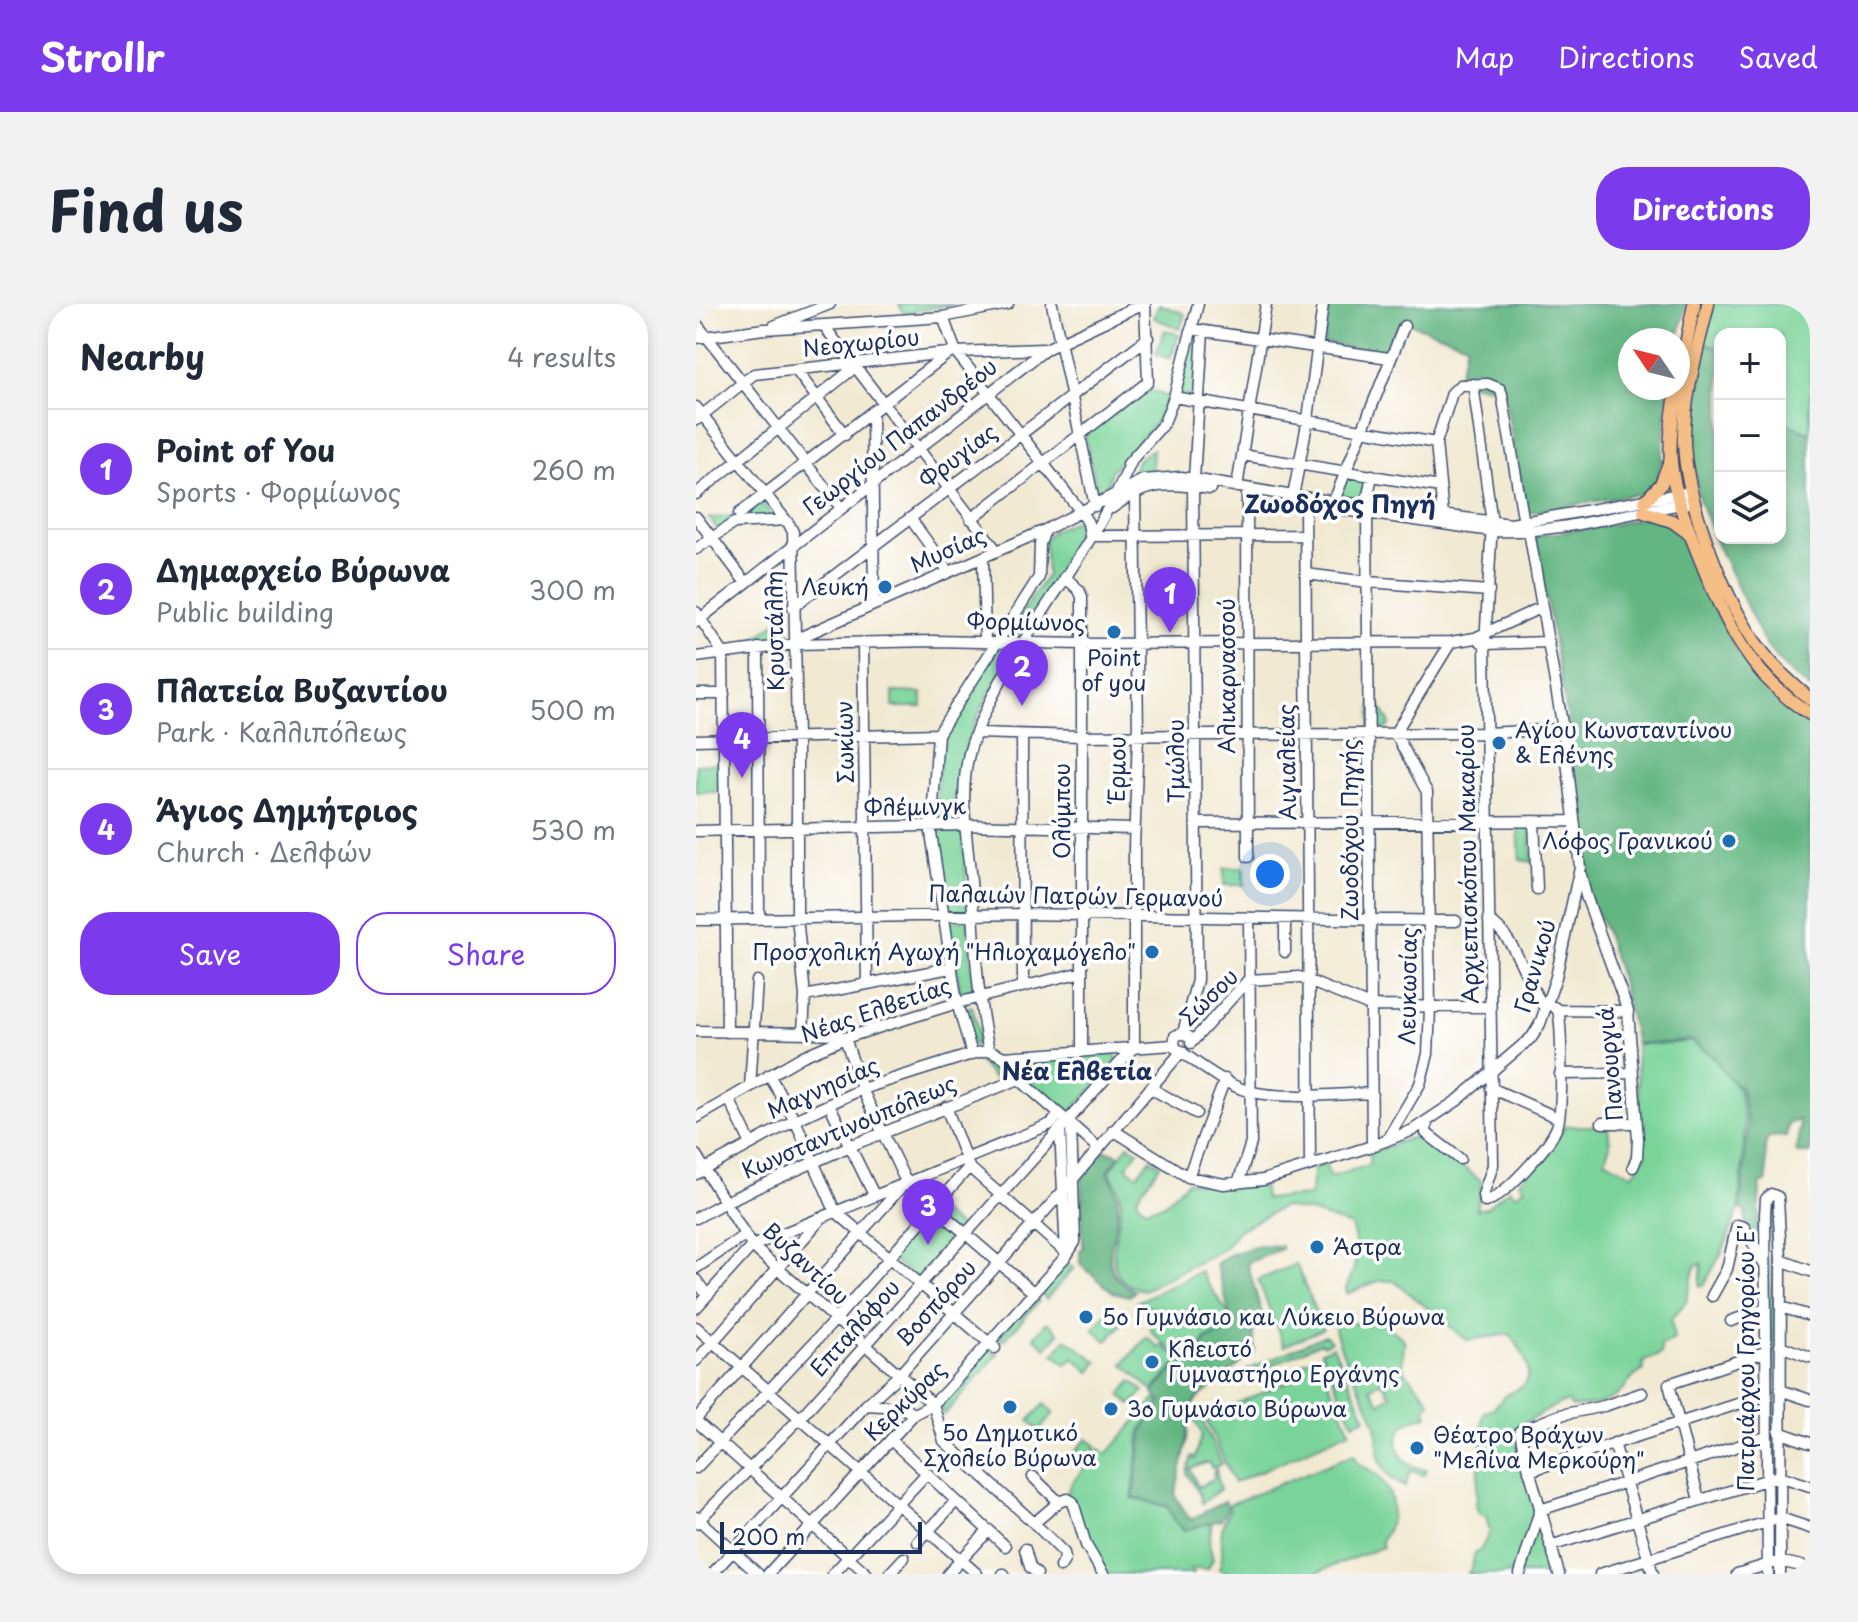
<!DOCTYPE html>
<meta charset="utf-8">
<style>
:root{--surface:#fff;--page:#f2f2f3;--text:#1f2937;--muted:#747a83;--line:#e0e1e3;--accent:#7c3aed}
body{margin:0;font-family:"Playpen Sans",sans-serif;background:var(--page);color:var(--text)}
.controls{position:absolute;right:24px;top:24px;display:grid;overflow:hidden;border-radius:16px;box-shadow:0 4px 12px #0003}
.controls button{width:72px;height:72px;display:grid;place-items:center;padding:0;border:0;border-bottom:2px solid var(--line);background:var(--surface);color:var(--text);font:40px sans-serif}
.compass{position:absolute;left:922px;top:24px;width:72px;height:72px;border-radius:50%;background:var(--surface);box-shadow:0 4px 12px #0003;rotate:305deg}
.scale{position:absolute;left:24px;bottom:20px;width:202px;box-sizing:border-box;padding-left:8px;border:4px solid #1b2f5e;border-top:0;font-size:22px;line-height:28px;white-space:nowrap;color:#1b2f5e;-webkit-text-stroke:6px #fff;paint-order:stroke}
.you{position:absolute;left:574px;top:570px;width:28px;height:28px;margin:-20px;border:6px solid #fff;border-radius:50%;background:#1a73e8;box-shadow:0 0 0 12px #1a73e833}
.badge{display:grid;place-items:center;width:52px;height:52px;border-radius:50%;background:var(--accent);color:#fff;font-size:26px;font-weight:700}
.pin{position:absolute;translate:-50% -66px;filter:drop-shadow(0 2px 4px #0008)}
.pin::after{content:'';position:absolute;top:42px;width:28px;height:24px;background:inherit;clip-path:polygon(0 0,100% 0,50% 100%)}
.list{margin:0;padding:0;list-style:none}
h2{display:flex;justify-content:space-between;align-items:center;height:104px;margin:0;padding:0 32px;font-size:34px}
h2 small{font-size:26px;font-weight:400;color:var(--muted)}
.list li{display:grid;grid-template-columns:52px 1fr auto;gap:24px;align-items:center;box-sizing:border-box;height:120px;padding:0 32px;border-top:2px solid var(--line)}
.list b{display:block;font-size:30px;white-space:nowrap}
.list p{margin:0;font-size:26px;white-space:nowrap;color:var(--muted)}
.list em{font-size:26px;font-style:normal;color:var(--muted)}
.actions{display:flex;gap:16px;padding:24px 32px}
.actions a{flex:1;padding:18px 0;border:2px solid var(--accent);border-radius:32px;text-align:center;font-size:28px;color:var(--accent)}
.actions .main{background:var(--accent);color:#fff}
.icon{flex:none;width:44px;height:44px;fill:none;stroke:currentColor;stroke-width:2;stroke-linecap:round;stroke-linejoin:round}
.map{position:relative;flex:none;width:1114px;height:1270px;overflow:hidden;border-radius:32px}
header{display:flex;align-items:center;gap:48px;box-sizing:border-box;height:112px;padding:0 40px;background:var(--accent);color:#fff}
header strong{font-size:38px}
nav{display:flex;gap:44px;margin-inline-start:auto;font-size:28px}
.intro{display:flex;align-items:center;justify-content:space-between;box-sizing:border-box;height:192px;padding:0 48px}
h1{margin:0;font-size:56px}
.button{padding:20px 36px;border-radius:32px;background:var(--accent);color:#fff;font-size:28px;font-weight:700}
main{display:flex;gap:48px;padding:0 48px}
aside{flex:1;background:var(--surface);border-radius:32px;box-shadow:0 4px 12px #0003}
.map>svg:first-child{display:block}
.green{fill:#7ad49a;stroke:#4a827c;stroke-width:2;fill-rule:evenodd}
.forest{fill:#63b682;stroke:#3f7270;stroke-width:2}
.lines{fill:none;stroke-linecap:round;stroke-linejoin:round}
.minor-casing{stroke:#3b4b6f;stroke-width:13}
.major-casing{stroke:#3b4b6f;stroke-width:15}
.minor{stroke:#fff;stroke-width:10}
.major{stroke:#f6be87;stroke-width:12}
.poi-dot{fill:#1f6fb2;stroke:#fff;stroke-width:3}
.labels{text-anchor:middle;stroke-width:7;stroke-linejoin:round;paint-order:stroke}
.street-label{font-size:22px;fill:#1b2f5e;stroke:#fff}
.poi-label{font-size:22px;fill:#1b2f5e;stroke:#fff;text-anchor:start}
.neighbourhood-label{font-size:24px;font-weight:bold;fill:#1b2f5e;stroke:#fff}
</style>
<header>
<strong>Strollr</strong>
<nav><a>Map</a><a>Directions</a><a>Saved</a></nav>
</header>
<div class="intro"><h1>Find us</h1><a class="button">Directions</a></div>
<main>
<aside>
<h2>Nearby<small>4 results</small></h2>
<ul class="list">
<li><span class="badge">1</span><div><b>Point of You</b><p>Sports · Φορμίωνος</p></div><em>260 m</em></li>
<li><span class="badge">2</span><div><b>Δημαρχείο Βύρωνα</b><p>Public building</p></div><em>300 m</em></li>
<li><span class="badge">3</span><div><b>Πλατεία Βυζαντίου</b><p>Park · Καλλιπόλεως</p></div><em>500 m</em></li>
<li><span class="badge">4</span><div><b>Άγιος Δημήτριος</b><p>Church · Δελφών</p></div><em>530 m</em></li>
</ul>
<div class="actions"><a class="main">Save</a><a>Share</a></div>
</aside>
<div class="map">
<svg width="1114" height="1270" viewBox="0 0 1114 1270">
<rect width="100%" height="100%" fill="#fff"/>
<filter id="ink" filterUnits="userSpaceOnUse"><feTurbulence type="fractalNoise" baseFrequency=".0125" numOctaves="2"/><feDisplacementMap in="SourceGraphic" scale="16" xChannelSelector="R" yChannelSelector="G"/><feConvolveMatrix kernelMatrix="1 2 1 2 8 2 1 2 1" color-interpolation-filters="sRGB"/></filter>
<filter id="wash" filterUnits="userSpaceOnUse"><feTurbulence type="fractalNoise" baseFrequency=".006" numOctaves="4" result="noise"/><feDisplacementMap in="SourceGraphic" scale="32" xChannelSelector="R" yChannelSelector="G"/><feGaussianBlur stdDeviation="1.8" result="paint"/><feColorMatrix in="noise" values="0 0 0 0 0 0 0 0 0 0 0 0 0 0 0 0 0 1.4 0 .05"/><feComposite in="paint" operator="in"/></filter>
<g filter="url(#wash)">
<rect width="100%" height="100%" fill="#f1e9d1"/>
<path class="green" d="M203,0H257V1L207,9Z
M463,0L489,10L484,25L458,14Z
M1017,0H1114V129L1091,120L1084,106V30H1024V44L1009,39Z
M469,26L483,31L474,55L460,50Z
M498,31L504,32L499,93L484,90Z
M451,85L472,93L458,121L415,167L411,182L402,192L389,131Z
M457,145L456,166L442,171L437,169L441,156Z
M651,168L670,172L667,195L641,191Z
M64,196L79,216L22,226L13,214L41,212Z
M385,214L389,228L330,327L329,332L311,331L351,271L348,237L356,227Z
M93,308V333L57,340L55,338Z
M301,343H317L319,345C297,383 271,422 265,466C263,480 265,496 266,510L261,511L260,518L240,517L242,468L248,426Z
M197,388L226,389V403H197Z
M677,389L694,420L690,425H674Z
M24,459L22,475L24,488H0V461Z
M822,522L834,523L836,558L824,556Z
M241,526L267,528L272,607L250,608L239,529Z
M528,564H548V581H528Z
M270,615L272,616L277,686L265,690L252,618Z
M276,702L282,727L281,742L276,740L267,705Z
M994,737L1016,752L1043,786L1049,822L1043,905L1027,946L1008,981L1004,982L1006,959L999,962L990,998L975,1015L978,1035L965,1042V1050L947,1058L948,1066C932,1074 932,1083 920,1092C909,1101 890,1101 876,1103L872,1098L864,1099L820,1124L826,1157L857,1270H772L778,1259L776,1257L779,1250L784,1247L794,1228L790,1212L784,1210L780,1203L787,1113L789,1108C799,1106 801,1099 809,1092C815,1087 826,1085 830,1078C838,1064 822,1041 814,1030L771,1036L698,977H682L651,990L650,984C661,963 663,944 655,922L615,908L586,903L543,926L528,945L448,986C397,975 426,930 425,896C425,887 417,876 414,867L432,841L442,847L430,863L441,871L454,855L464,861L441,893L444,901L451,905L467,901L492,877C517,883 541,884 567,880L569,895L614,892L618,863L630,861L634,873L673,861L674,849L725,830L786,878L781,906L790,904L813,885L820,891L829,884L824,878L869,822H912L914,841L909,856L936,871L950,852L945,845L940,740H972Z
M418,749L422,757L373,810H367L319,764L321,755Z
M282,757L298,758L309,769V776L302,779Z
M1074,898L1078,899L1079,902V1163L1077,1166L1075,1164Z
M238,903L270,928L226,981L194,954Z
M369,959L378,964L350,995L343,987Z
M600,960L627,1025L588,1042L562,976Z
M505,967C512,985 527,997 534,1014L527,1029L510,1034L500,1051L485,1054L456,1029L453,1018L460,1012L456,1003H448L441,998Z
M338,993L343,997L309,1035L299,1037Z
M413,1007L427,1018L411,1037L397,1025Z
M638,1014L661,1020L678,1015L693,1023L708,1036C709,1045 705,1053 707,1062C711,1075 728,1085 734,1098L730,1105L732,1112C692,1115 691,1160 730,1166L728,1171L714,1167L709,1183C699,1178 691,1171 687,1162C679,1148 684,1133 679,1119C670,1090 637,1042 638,1014ZM685,1077L695,1091L684,1099L674,1084Z
M351,1018L363,1029L350,1044L338,1033Z
M629,1031L635,1037L627,1041L625,1038L564,1067H549Z
M451,1033L463,1044L466,1041L484,1056L457,1087L427,1060Z
M370,1035L402,1058L394,1068L377,1053L370,1061L358,1050Z
M637,1042L670,1114L657,1119L625,1047Z
M293,1043L302,1050L248,1111L243,1101Z
M621,1052L654,1127L538,1179L509,1113L605,1072L601,1061Z
M436,1077L448,1087L436,1101L424,1091Z
M459,1095L463,1098L445,1126L436,1194L472,1203L480,1219L488,1226L516,1217L513,1239L517,1255L512,1265H495L497,1270H410L370,1191L376,1179L404,1145L411,1150Z
M348,1100L358,1109L343,1126L333,1117Z
M502,1114L506,1116L526,1160L516,1164L512,1158L494,1165L502,1183L519,1174L517,1169L520,1165L524,1185L506,1199L504,1191L491,1169L496,1152L499,1155L506,1130L499,1117Z
M391,1134L401,1143L385,1161L375,1152Z
M658,1150C666,1167 669,1160 681,1171C701,1191 700,1215 685,1237L687,1243L616,1270H534L523,1265C532,1243 517,1234 534,1206L532,1201Z"/>
<path class="forest" d="M632,0H990L982,36H934V84H972L966,156L960,179L953,182L948,189L829,209L808,87L761,77L771,40L707,17L698,28L689,49L627,39Z
M1009,39L1024,44V234H1084V106L1092,120L1114,129V385L1086,361L1069,340L1019,236L1003,195L995,142L999,85Z
M948,213L964,216L984,228L1040,347L1071,380L1114,414V849H1101C1099,837 1106,829 1103,816L1092,820L1090,832L1072,833L1069,843L1071,877L1064,880L1062,943L1051,924L1049,907L1044,905L1052,822L1045,785L1029,770L1017,752L994,736L972,739H940L925,676L909,626L894,595L874,427L839,232L915,221Z
M408,846L424,851L412,867C416,876 422,888 422,897C424,936 394,964 439,987L433,992L417,988L384,960V946L387,944L386,870Z
M563,941L585,942V945L551,959L569,1020L557,1027L559,1048L501,1095L493,1106L491,1138L479,1190C481,1198 490,1207 494,1216L529,1197L532,1204L525,1216L489,1226L480,1219L472,1202L437,1193L447,1126L466,1098L457,1089L486,1055L501,1052L510,1036L527,1029L535,1015L520,960L531,952Z"/>
</g>
<g filter="url(#ink)">
<g class="lines">
<g class="minor-casing">
<path id="minor" d="M356,0L399,202
M247,13L260,48L386,209L392,219L394,232L609,231
M0,19L145,204
M78,22L134,0
M128,22L301,247
M495,25L693,54
M0,34L68,25L247,13L312,0
M100,66L149,131
M777,80L796,219L789,340L797,861L787,891L789,898C809,892 853,843 861,823C867,810 866,722 862,706
M478,93L740,139
M0,103L93,220L97,228L101,433V613L109,692L107,728
M176,110L178,301
M0,116L58,70L260,48L348,45
M546,151L744,183
M432,160L468,119L478,93L502,0
M498,175L507,27
M541,183L570,0
M0,190L158,64
M551,191L552,553
M597,192L612,115L627,0
M638,197L708,22
M609,200L614,860
M620,202L796,227C863,230 926,209 992,199
M670,202L676,171
M416,204C450,178 472,178 514,185
M671,209L676,842
M43,210L250,51
M747,212L740,139L756,89L764,81L792,80L804,85L806,90L828,219
M0,213L50,279
M214,214L253,268
M275,215L452,78L449,0
M349,226L344,240L343,273L242,430L235,529L261,699L276,750L293,746L308,753L323,775L402,844
M0,245L38,219L90,216
M287,253L289,338
M610,270L672,278L793,287
M369,273L383,286L386,293V748
M97,303L452,34
M0,308L27,349L31,728
M0,318L350,45L446,0
M784,337L789,340L853,338
M99,340L105,333L349,226L447,176L485,173L597,192L815,220L989,189
M167,340L171,680
M62,344L63,614
M0,353L99,340L238,337L386,340L755,338L779,334L846,303
M0,390H28
M280,429L386,432L790,429L867,425
M326,431L327,682
M0,436L242,430
M838,517L841,585
M500,519L878,517
M0,527L270,521L439,525
M885,571L890,592L932,707L942,835L941,853L937,863
M589,615V648
M0,616L327,610L760,617
M793,617C821,634 829,678 848,703
M109,692L254,664
M858,703L862,706L932,707
M0,727L116,729L138,730L149,734
M487,729L501,676L497,182
M492,732L487,729L479,732L478,743C499,757 527,780 552,787C587,796 640,790 676,789
M149,734L166,785L210,878L338,989
M495,739L552,676L603,673L674,702L794,703
M438,743V544L442,431L439,188
M293,746C281,694 279,641 276,589C272,537 259,480 279,431C318,333 395,252 436,156
M308,753L477,741
M864,770L935,769
M73,771L99,816L139,907L299,1044
M54,783L61,677
M454,784L500,809
M795,784L862,814
M33,795L55,840
M133,800L178,891
M250,803L273,863L368,947
M0,814L107,752L149,734L261,699L386,668
M731,818L730,829L764,855
M906,819H939
M364,825L370,950
M417,826L492,873L528,880L567,876L676,842L717,826L762,796L836,733L844,720L860,673L884,563L867,425L833,227
M690,837L724,780L732,750L734,704L731,488L699,429L755,338
M0,851L56,942L237,1100L248,1137L338,1219L363,1198L372,1195L377,1198L390,1241L407,1270
M0,870L99,816L166,785L276,750
M492,873L529,775
M542,879L555,839L553,614
M0,914L29,898L154,842L323,775
M1085,956L1114,967
M0,964L49,931
M0,976L11,991
M1016,992L1031,965L1041,921L1048,923L1069,961
M1085,1003L1114,1012
M0,1004L56,942L355,820L363,811
M1035,1017L1070,1005
M0,1023L281,1270
M1084,1042L1114,1053
M0,1057L124,916
M1084,1086L1114,1096
M170,1101L204,1103L218,1110
M0,1115L208,880
M0,1117L171,1270
M1083,1128L1114,1139
M195,1136L309,1242
M918,1139L957,1270
M0,1164L140,1015L273,863
M833,1167L1070,1091
M337,1173L363,1198
M1003,1196L973,1080L1069,1048
M0,1213L62,1270
M0,1219L104,1114L438,743
M338,1219L368,1249L369,1255L364,1263
M222,1238L260,1197
M854,1242L1083,1172L1114,1182
M329,1245L334,1263L341,1270
M16,1270L170,1101L204,1070L366,888L486,747
M72,1270L218,1110L237,1100L250,1087L371,951L379,938L375,822
M137,1270L231,1169
M193,1270L208,1254
M252,1270L293,1226
M307,1270H308
M824,1270L844,1206L1070,1133
M863,1270L828,1148L824,1127L864,1111L908,1102L946,1089
M904,1270L1084,1214L1114,1224
M1041,1270L1083,1257L1114,1264
M1072,1270L1069,911L1070,895L1075,890L1082,893L1085,956L1084,1270"/>
</g>
<g class="major-casing">
<path id="major" d="M1012,0C1002,44 987,93 988,138C990,198 1026,289 1059,338C1074,360 1093,378 1114,395
M982,79L998,0
M981,84C977,108 973,133 975,158C978,190 991,222 1003,252C1029,317 1052,371 1114,410
M949,197L965,180L974,157
M948,208L976,217L995,231"/>
</g>
<use href="#minor" class="minor"/>
<use href="#major" class="major"/>
</g>
</g>
<g class="poi-dot">
<circle cx="189" cy="283" r="8"/>
<circle cx="418" cy="328" r="8"/>
<circle cx="803" cy="439" r="8"/>
<circle cx="1033" cy="537" r="8"/>
<circle cx="456" cy="648" r="8"/>
<circle cx="621" cy="943" r="8"/>
<circle cx="390" cy="1013" r="8"/>
<circle cx="456" cy="1058" r="8"/>
<circle cx="314" cy="1103" r="8"/>
<circle cx="415" cy="1105" r="8"/>
<circle cx="721" cy="1144" r="8"/>
</g>
<g class="labels">
<g class="street-label">
<text transform="translate(165 39) rotate(-6)" y="8">Νεοχωρίου</text>
<text transform="translate(204 133) rotate(-38)" y="8">Γεωργίου Παπανδρέου</text>
<text transform="translate(262 152) rotate(-37)" y="8">Φρυγίας</text>
<text transform="translate(252 246) rotate(-24)" y="8">Μυσίας</text>
<text transform="translate(330 318) rotate(1)" y="8">Φορμίωνος</text>
<text transform="translate(79 327) rotate(-91)" y="8">Κρυστάλλη</text>
<text transform="translate(531 372) rotate(-90)" y="8">Αλικαρνασσού</text>
<text transform="translate(149 438) rotate(-91)" y="8">Σωκίων</text>
<text transform="translate(480 457) rotate(-90)" y="8">Τμώλου</text>
<text transform="translate(591 458) rotate(-91)" y="8">Αιγιαλείας</text>
<text transform="translate(421 465) rotate(-89)" y="8">Έρμου</text>
<text transform="translate(219 503) rotate(-1)" y="8">Φλέμινγκ</text>
<text transform="translate(366 507) rotate(-90)" y="8">Ολύμπου</text>
<text transform="translate(654 526) rotate(-90)" y="8">Ζωοδόχου Πηγής</text>
<text transform="translate(772 560) rotate(-91)" y="8">Αρχιεπισκόπου Μακαρίου</text>
<text transform="translate(380 592) rotate(1)" y="8">Παλαιών Πατρών Γερμανού</text>
<text transform="translate(839 662) rotate(-74)" y="8">Γρανικού</text>
<text transform="translate(712 682) rotate(-89)" y="8">Λευκωσίας</text>
<text transform="translate(513 693) rotate(-44)" y="8">Σώσου</text>
<text transform="translate(180 706) rotate(-19)" y="8">Νέας Ελβετίας</text>
<text transform="translate(914 760) rotate(-95)" y="8">Πανουργιά</text>
<text transform="translate(127 784) rotate(-24)" y="8">Μαγνησίας</text>
<text transform="translate(153 823) rotate(-23)" y="8">Κωνσταντινουπόλεως</text>
<text transform="translate(110 960) rotate(43)" y="8">Βυζαντίου</text>
<text transform="translate(240 999) rotate(-48)" y="8">Βοσπόρου</text>
<text transform="translate(159 1024) rotate(-48)" y="8">Επταλόφου</text>
<text transform="translate(1050 1054) rotate(-90)" y="8">Πατριάρχου Γρηγορίου Ε'</text>
<text transform="translate(209 1097) rotate(-44)" y="8">Κερκύρας</text>
</g>
<g class="poi-label">
<text x="173" y="291" text-anchor="end">Λευκή</text>
<text x="418" y="362" text-anchor="middle">Point<tspan x="418" dy="25">of you</tspan></text>
<text x="819" y="434">Αγίου Κωνσταντίνου<tspan x="819" dy="25">&amp; Ελένης</tspan></text>
<text x="1017" y="545" text-anchor="end">Λόφος Γρανικού</text>
<text x="440" y="656" text-anchor="end">Προσχολική Αγωγή "Ηλιοχαμόγελο"</text>
<text x="637" y="951">Άστρα</text>
<text x="406" y="1021">5ο Γυμνάσιο και Λύκειο Βύρωνα</text>
<text x="472" y="1053">Κλειστό<tspan x="472" dy="25">Γυμναστήριο Εργάνης</tspan></text>
<text x="431" y="1113">3ο Γυμνάσιο Βύρωνα</text>
<text x="314" y="1137" text-anchor="middle">5ο Δημοτικό<tspan x="314" dy="25">Σχολείο Βύρωνα</tspan></text>
<text x="737" y="1139">Θέατρο Βράχων<tspan x="737" dy="25">"Μελίνα Μερκούρη"</tspan></text>
</g>
<g class="neighbourhood-label">
<text x="644" y="209">Ζωοδόχος Πηγή</text>
<text x="381" y="776">Νέα Ελβετία</text>
</g>
</g>
</svg>
<div class="controls">
<button>+</button>
<button>−</button>
<button><svg class="icon" aria-label="layers" viewBox="0 0 24 24"><path d="M12 4l9 5-9 5-9-5zM3 14l9 5 9-5"/></svg></button>
</div>
<svg class="compass" viewBox="-18 -18 36 36"><path d="M0-13l5 13h-10z" fill="#e53935"/><path d="M0 13l5-13h-10z" fill="#747a83"/></svg>
<div class="scale">200 m</div>
<div class="you"></div>
<div class="pin badge" style="left:474px;top:329px">1</div>
<div class="pin badge" style="left:326px;top:402px">2</div>
<div class="pin badge" style="left:232px;top:941px">3</div>
<div class="pin badge" style="left:46px;top:474px">4</div>
</div>
</main>
